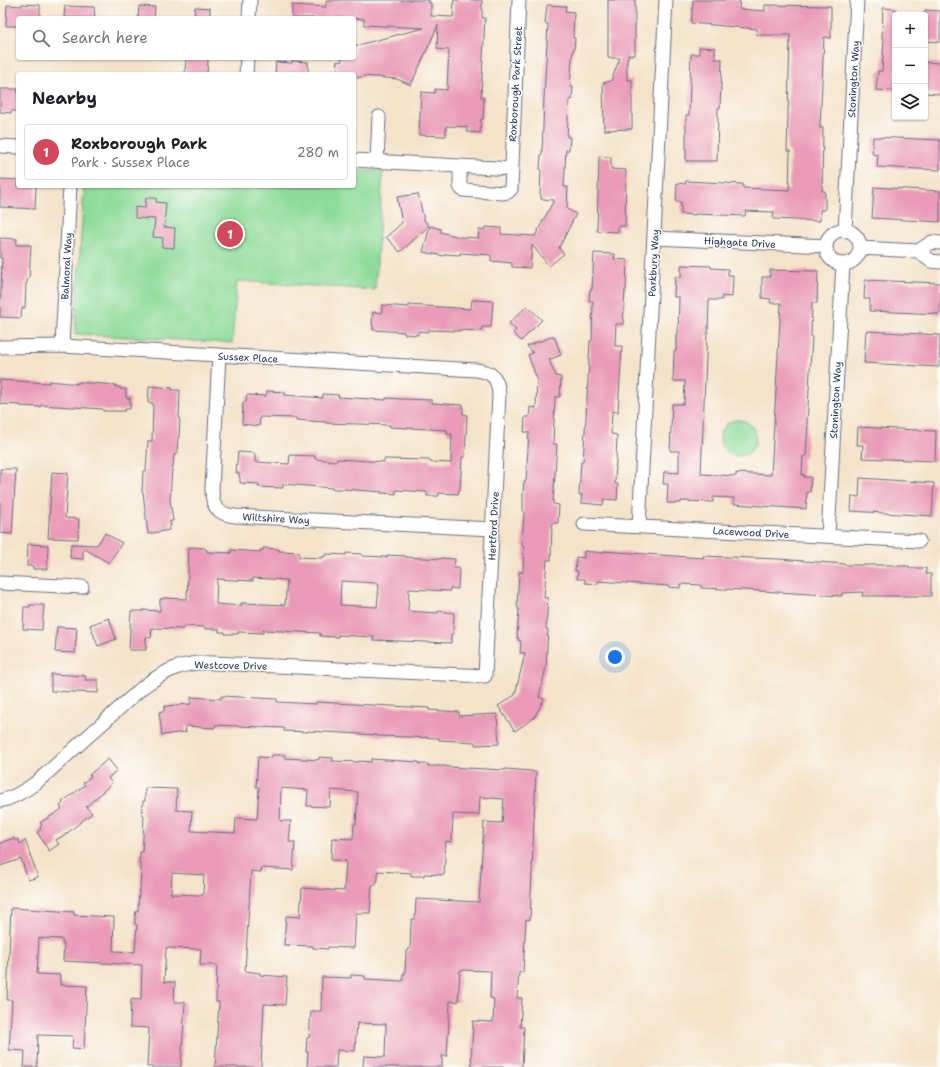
<!DOCTYPE html>
<meta charset="utf-8">
<style>
:root{--surface:#fff;--page:#f2f2f2;--text:#202124;--muted:#757577;--line:#e0e0e0;--accent:#d1495b}
body{margin:0;font-family:"Shantell Sans",sans-serif;background:var(--page);color:var(--text)}
.controls{position:absolute;right:12px;top:12px;display:grid;overflow:hidden;border-radius:4px;box-shadow:0 1px 3px #0004}
.controls button{width:36px;height:36px;display:grid;place-items:center;padding:0;border:0;border-bottom:1px solid var(--line);background:var(--surface);color:var(--text);font:20px sans-serif}
.you{position:absolute;left:615px;top:657px;width:14px;height:14px;margin:-10px;border:3px solid #fff;border-radius:50%;background:#1a73e8;box-shadow:0 0 0 6px #1a73e833}
.badge{display:grid;place-items:center;width:26px;height:26px;border-radius:50%;background:var(--accent);color:#fff;font-size:13px;font-weight:700}
.pin{position:absolute;translate:-50% -50%;border:2px solid #fff;box-shadow:0 1px 4px #0006}
.list{margin:0;padding:0;list-style:none}
h2{display:flex;justify-content:space-between;align-items:center;height:52px;margin:0;padding:0 16px;font-size:17px}
h2 small{font-size:13px;font-weight:400;color:var(--muted)}
.list li{display:grid;grid-template-columns:26px 1fr auto;gap:12px;align-items:center;box-sizing:border-box;height:56px;margin:0 8px 8px;padding:0 8px;border:1px solid var(--line);border-radius:4px}
.list b{display:block;font-size:15px;white-space:nowrap}
.list p{margin:0;font-size:13px;white-space:nowrap;color:var(--muted)}
.list em{font-size:13px;font-style:normal;color:var(--muted)}
.icon{flex:none;width:22px;height:22px;fill:none;stroke:currentColor;stroke-width:2;stroke-linecap:round;stroke-linejoin:round}
.map{position:relative;flex:none;width:940px;height:1067px;overflow:hidden}
.search{position:absolute;background:var(--surface);box-shadow:0 1px 3px #0004;left:16px;top:16px;width:340px;height:44px;display:flex;align-items:center;gap:10px;box-sizing:border-box;padding:0 14px;border-radius:4px;color:var(--muted);font-size:15px}
.panel{position:absolute;background:var(--surface);box-shadow:0 1px 3px #0004;left:16px;top:72px;width:340px;height:116px;border-radius:4px}
.map>svg:first-child{display:block}
.green{fill:#8ddb9a;stroke:#54857c}
.building{fill:#ea9bb8;fill-rule:evenodd}
.lines{fill:none;stroke-linecap:round;stroke-linejoin:round}
.minor-casing{stroke:#676e83;stroke-width:15}
.minor{stroke:#fff;stroke-width:13}
.labels{text-anchor:middle;stroke-width:3;stroke-linejoin:round;paint-order:stroke}
.street-label{font-size:10px;fill:#1b2f5e;stroke:#fdfcf7}
</style>
<div class="map">
<svg width="940" height="1067" viewBox="0 0 940 1067">
<rect width="100%" height="100%" fill="#fdfcf7"/>
<filter id="ink" filterUnits="userSpaceOnUse"><feTurbulence type="fractalNoise" baseFrequency=".025" numOctaves="2"/><feDisplacementMap in="SourceGraphic" scale="8" xChannelSelector="R" yChannelSelector="G"/><feConvolveMatrix kernelMatrix="1 2 1 2 8 2 1 2 1" color-interpolation-filters="sRGB"/></filter>
<filter id="wash" filterUnits="userSpaceOnUse"><feTurbulence type="fractalNoise" baseFrequency=".012" numOctaves="4" result="noise"/><feDisplacementMap in="SourceGraphic" scale="16" xChannelSelector="R" yChannelSelector="G"/><feGaussianBlur stdDeviation="0.9" result="paint"/><feColorMatrix in="noise" values="0 0 0 0 0 0 0 0 0 0 0 0 0 0 0 0 0 1.4 0 .05"/><feComposite in="paint" operator="in"/></filter>
<g filter="url(#wash)">
<rect width="100%" height="100%" fill="#f4e3c9"/>
<path class="green" d="M354,170L383,171L375,290L237,281L232,343L75,334L84,186H354Z
M720 438a18 18 0 1 1 36 0a18 18 0 1 1-36 0Z"/>
<g id="blocks">
<path class="building" d="M333,0H429V3H431V16L453,17L454,0H482V18H485L481,97H484L483,119H481L480,133L467,132V127L446,126V136L419,135L421,92L435,93V89L447,90L449,50L437,49L438,25L411,85L397,79L364,76L354,79V74H340L336,62L342,61L341,58H354V46L424,28L364,25V19L334,17V18H292V5L326,7V1H333Z
M608,0H635V55H628V58H627V80H632V129L604,130L603,83L611,81L620,58H608Z
M693,0H740L739,9L765,11V5L831,6V38L824,37L820,128H823L822,191H825V210H820V221L773,219L774,212L746,211L745,216L695,214V215L681,214V202H676L677,183L685,184L686,181L743,184V188L789,190L790,151H787L790,35H757V29L691,23Z
M22,4L40,5V18H18V26H6L7,5L21,6Z
M547,5L566,6L565,11L574,12L573,38H575L574,50H573L572,60L570,87H573L572,100H569L567,137H570L569,150H566L564,187H568L567,209L576,214L559,248L564,254L549,266L532,245L530,268L512,267V263L491,261V255L460,253V255L445,254L444,256L423,252L430,226L441,229L440,232L460,237L478,238L479,230H484L485,227L501,228V234L535,236L554,200L541,199V195L540,194L541,169H540L541,154H542L544,98L548,24H545Z
M65,6L94,7L95,18H64Z
M139,6L155,7L154,18H138Z
M195,7L210,8V18H194Z
M883,8L895,9V91L876,90L878,71H882L884,39H882Z
M925,10L940,11V42L925,41Z
M699,47L715,48V59H722L720,108H718L717,161H686V115H689L691,54H699Z
M186,58H208L207,74H185Z
M292,61L308,62V74H275L276,62L292,63Z
M925,62L940,63V94L925,93Z
M0,89H18L17,111H11V113L0,112Z
M873,137L940,140V170L877,167L878,155L872,154Z
M599,156L611,157V169L626,170L625,226H618V232L597,231Z
M0,179L18,180V186H36L35,209L0,207Z
M874,187L940,191V222L872,218Z
M418,194L424,220L429,226L400,252L386,237L402,223L397,197Z
M146,198H156V202L166,203L164,227L175,228L174,248L162,247L163,238L153,237L155,219L135,218V207L145,208Z
M0,238L17,239L16,245H31L29,278H28L27,283H26L25,308H22L21,318L0,317L2,258H0Z
M594,253L615,254L614,259L627,260L626,290H625L623,324H616L615,346H622L618,412L612,411L611,434L617,435L615,484H618L617,500L604,499L603,505L581,503L582,495H579L581,462H583L586,417L590,341H592L593,301H589L590,290H592Z
M681,265L711,266V268L728,269V275H733L732,297L722,296V300H709L708,333H707L701,474L736,476V473L771,475L781,303H770L771,299L762,298V277H770V270L818,271L817,303H812L811,337H812L807,424H808L806,456H803L802,475H805L804,477H811L810,492H807L806,509L734,504V498L713,497V502L681,501V503H667L668,484H663L664,472L679,473V451H670L672,404H684L685,381H673L674,351H676V334H678L679,297H674L675,277H681Z
M865,280L940,283V314L870,311V299H864Z
M472,300L493,301L491,327H482L481,331L459,330V331L429,330L428,332L418,331V335L404,334V332L373,330V325H372L373,312L382,313V305L409,307V305L471,309Z
M527,306L542,320L521,341L513,333L516,330L509,323Z
M866,331L940,335L939,367L864,363Z
M554,336L561,355L549,360L556,376L561,377L560,397H555L553,444H557L553,504L559,505L558,523H552L551,560H547L544,598H548L546,629H548L546,667L539,697L544,699L534,718L515,731L498,706L515,695L525,653H520L521,641L518,640L519,638H517L519,609H518V606H517L519,572H523L524,546H522L524,512H523V496L524,481H526L529,432H524L525,417H529L530,407L536,408L537,379L528,355L533,353L527,346Z
M0,380L49,383V381L78,384V382L116,385V387H120V389H126V398H130V409H125V411H103V409L41,405V407L20,406V405L0,404Z
M149,386L172,388V390H180L179,420H180L179,437H178L177,454L174,455L173,467H172L170,500L173,521H170L171,526H169V530L148,534L143,492H142L143,471H146L148,441H152L153,403H148Z
M267,391L285,392V395L323,398V394L339,395L338,397L386,400V398L401,399L432,400V403L463,405V414L467,415L465,457H462L460,490H459L458,494L439,493V496H427V492L396,490V494L381,493L382,492L344,489H332V488L283,484V488L258,487L259,484L240,483V477H239V473H236L238,452L254,453L255,454V462L289,464L290,455L315,456V459L337,461V459L384,462V459L430,460V462L451,463L452,434H447V430L390,427V425L326,423V422L296,420V418L260,417L259,426L242,424L243,402H246L247,395L266,396Z
M858,427L936,431L935,461L862,458L863,445H857Z
M0,469H16L12,534L0,533Z
M52,472L68,473L65,518L79,519L78,539L48,538Z
M860,478L934,483L932,516L851,511L852,496L859,497Z
M105,533L122,543L109,563L83,548V559L70,558L71,544L97,545Z
M28,544L48,545L47,569H33V566H27Z
M189,547L205,548V549L207,550V552L231,553V550L260,552V550H263V548L279,549V551L299,552V557L323,558V556H326V554L346,555V553L362,554V556L387,557V555L406,556V557L441,559V558L455,559L454,568H459L458,589L450,588V591L409,589L408,611L438,613V611L454,613L453,634H451V643L373,640L374,637L338,635V637L320,636V633L263,630V633L238,632V634H225V632H219V629H205V627L184,626V629L152,628L151,638L146,637V650H129L131,611H143V610L160,611V599H163V598L187,599ZM253,578L287,580L285,605L241,603V606L216,604L217,579L253,581ZM341,581L377,583V585H379L377,607L340,605Z
M584,551L603,553V551L703,558V556L778,559L844,564V565H892V566H909V568H926V574H931V596H862L863,592L842,593V596L744,590L701,588V585L680,584V588L668,587V586L598,581V584L585,583V579H577L578,571H575L576,557L584,558Z
M30,605H44L42,630L23,629L24,607H30Z
M109,618L116,639L98,646L90,625Z
M57,627L77,628L75,653L55,652Z
M51,674L86,676L85,680H98V693L51,691Z
M221,696L277,699V702L316,704V702L429,708V710L459,712V716L497,714L499,744L475,745V742L439,740V738L377,736V735L308,731V732L284,731V728L215,725V728L185,726L186,732L162,735L159,712L164,711L165,706L191,704V697L221,699Z
M272,755H285V758L319,760V757L333,758L332,761L359,762V761L371,762V759L419,762V764H428V766H447V767L505,770V769L532,771V772H536L530,920L526,919L523,973L519,972L517,998H522L520,1027H524L522,1067H471L473,1021L493,1022L494,999L490,998L491,971L460,970L458,1002L450,1001L447,1056H442V1067H363L364,1056L385,1057L386,1024L357,1023L355,1051L337,1050L336,1067H307L308,1052H306L307,1038H309L311,1011H321L322,977L351,978V975L365,976V979L403,981V974H405L406,951H408V949H410L411,924L412,919H415L416,899L479,902L484,822L502,823L504,799L480,797L479,815L453,814L452,842L446,841L444,875L424,874V876H411V873L378,871V880H377L376,885H372L370,913H356L354,948L328,947V949L313,948V946L284,945L286,916L300,917L302,888L344,891L346,861L331,860L332,838L353,839L354,824H356L358,792L331,790L330,807L307,806L308,790L281,788L280,821H291L289,842H295L293,870L262,868L261,872L251,871L245,971L260,973V975L287,977L285,1005L264,1004L261,1067H215L219,1002H216V999L217,965H200L201,949L166,948L164,982H175L174,1002H185L181,1067H147L149,1028L130,1027L131,999L141,1000L142,965L63,961L64,943H62V939L39,938L37,974L60,975V985L87,986L84,1049L72,1048L73,1036L38,1035L37,1067H24L25,1051L9,1050L12,1000H7L11,908L74,912V915L114,917L113,951L135,952L137,925L135,924V916L136,911H138L139,891H140L141,865H139L140,852H142L143,838L144,815H142L143,801H145V788L177,789L176,810L192,811L191,831L235,833L236,818L257,819L259,787H256L258,757L272,758ZM172,873L204,875L203,895L171,894Z
M108,759L117,770L108,778L112,783L86,807L92,813L66,834L56,840L59,844L49,851L37,832L41,829L40,827L42,825L40,823L62,809L60,806L63,803L62,802L85,785L83,783L91,776L89,775Z
M14,838L15,841L18,839L20,844L25,840L38,877L28,880L21,859L0,866V843Z"/>
</g>
</g>
<g filter="url(#ink)">
<use href="#blocks" fill-opacity="0" stroke="#676e83" stroke-width="1"/>
<g class="lines">
<g class="minor-casing">
<path id="minor" d="M249,18L250,0
M246,74L247,58
M0,146L18,147
M354,160L512,169
M377,161L379,117
M460,166V186L461,188L463,190L503,193L508,192L511,189L519,0
M826 247a17 17 0 1 1 34 0a17 17 0 1 1-34 0Z
M845,231L857,0
M654,238L826,246
M860,248L918,251L932,242L940,243
M918,251L931,261L940,262
M62,346L70,186
M0,347L62,346L476,370C493,372 498,378 499,395L485,676L213,663C184,661 166,670 143,687L37,782C25,791 14,798 0,801
M219,355L212,489C212,507 217,514 235,516L492,529
M584,524L919,541
M639,527L666,0
M828,536L843,264
M0,583L82,587"/>
</g>
<use href="#minor" class="minor"/>
</g>
</g>
<g class="labels">
<g class="street-label">
<text transform="translate(853 79) rotate(-87)" y="4">Stonington Way</text>
<text transform="translate(515 84) rotate(-87)" y="4">Roxborough Park Street</text>
<text transform="translate(740 242) rotate(3)" y="4">Highgate Drive</text>
<text transform="translate(653 263) rotate(-87)" y="4">Parkbury Way</text>
<text transform="translate(66 266) rotate(-87)" y="4">Balmoral Way</text>
<text transform="translate(248 357) rotate(3)" y="4">Sussex Place</text>
<text transform="translate(835 400) rotate(-87)" y="4">Stonington Way</text>
<text transform="translate(276 518) rotate(3)" y="4">Wiltshire Way</text>
<text transform="translate(493 526) rotate(-87)" y="4">Hertford Drive</text>
<text transform="translate(751 532) rotate(3)" y="4">Lacewood Drive</text>
<text transform="translate(231 665) rotate(1)" y="4">Westcove Drive</text>
</g>
</g>
</svg>
<div class="controls">
<button>+</button>
<button>−</button>
<button><svg class="icon" aria-label="layers" viewBox="0 0 24 24"><path d="M12 4l9 5-9 5-9-5zM3 14l9 5 9-5"/></svg></button>
</div>
<div class="you"></div>
<div class="pin badge" style="left:230px;top:234px">1</div>
<div class="search"><svg class="icon" aria-label="search" viewBox="0 0 24 24"><circle cx="10" cy="10" r="6"/><path d="M15 15l6 6"/></svg>Search here</div>
<section class="panel">
<h2>Nearby<small></small></h2>
<ul class="list">
<li><span class="badge">1</span><div><b>Roxborough Park</b><p>Park · Sussex Place</p></div><em>280 m</em></li>
</ul>
</section>
</div>
